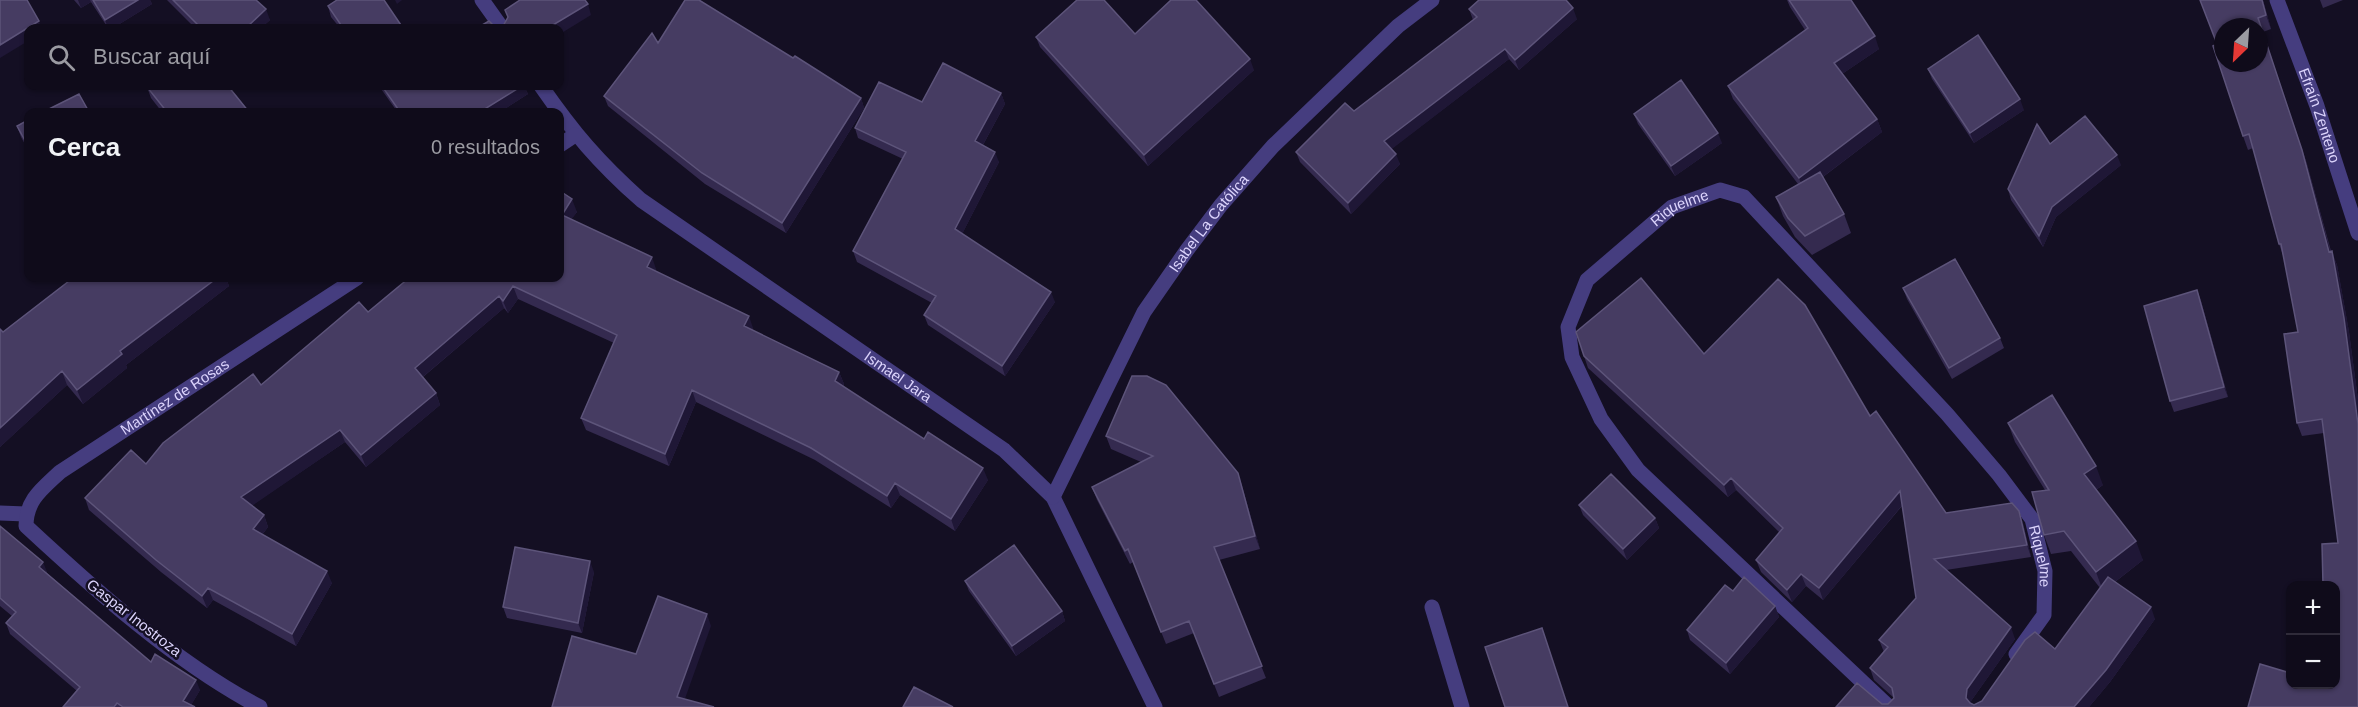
<!DOCTYPE html>
<html lang="es">
<meta charset="utf-8">
<style>
:root{--surface:#0f0b1a;--page:#1d1927;--text:#f1f3f6;--muted:#9b9ba2;--line:#2f2b39}
body{margin:0;font-family:Arial,sans-serif;background:var(--page);color:var(--text)}
.controls{position:absolute;right:18px;bottom:18px;display:grid;overflow:hidden;border-radius:12px;box-shadow:0 2px 4px #0004}
.controls button{width:54px;height:54px;display:grid;place-items:center;padding:0;border:0;border-bottom:2px solid var(--line);background:var(--surface);color:var(--text);font:30px sans-serif}
.compass{position:absolute;left:2214px;top:18px;width:54px;height:54px;border-radius:50%;background:var(--surface);box-shadow:0 2px 4px #0004;rotate:205deg}
.list{margin:0;padding:0;list-style:none}
h2{display:flex;justify-content:space-between;align-items:center;height:78px;margin:0;padding:0 24px;font-size:26px}
h2 small{font-size:20px;font-weight:400;color:var(--muted)}
.icon{flex:none;width:33px;height:33px;fill:none;stroke:currentColor;stroke-width:2;stroke-linecap:round;stroke-linejoin:round}
.map{position:relative;flex:none;width:2358px;height:707px;overflow:hidden}
.search{position:absolute;background:var(--surface);box-shadow:0 2px 4px #0004;left:24px;top:24px;width:540px;height:66px;display:flex;align-items:center;gap:15px;box-sizing:border-box;padding:0 21px;border-radius:12px;color:var(--muted);font-size:22px}
.panel{position:absolute;background:var(--surface);box-shadow:0 2px 4px #0004;left:24px;top:108px;width:540px;height:174px;border-radius:12px}
.map>svg:first-child{display:block}
.lines{fill:none;stroke-linecap:round;stroke-linejoin:round}
.minor{stroke:#453d7f;stroke-width:15}
.wall{fill:#342a4f}
.shaded-wall{fill:#1f1736}
.building{fill:#463c62;stroke:#5d547a;stroke-width:1.5;fill-rule:evenodd}
.labels{text-anchor:middle;stroke-width:5;stroke-linejoin:round;paint-order:stroke}
.street-label{font-size:15px;fill:#dcd4fc;stroke:#140f23}
</style>
<div class="map">
<svg width="2358" height="707" viewBox="0 0 2358 707">
<rect width="100%" height="100%" fill="#140f23"/>
<g class="lines">
<g class="minor">
<path d="M482,0L502,28"/>
<path id="s1" d="M2277,0L2317,106L2358,233"/>
<path id="s2" d="M541,86C573,132 598,162 641,200L1004,450L1053,497L1155,707"/>
<path d="M560,145L575,135"/>
<path id="s3" d="M1053,497L1144,312L1187,250L1221,205L1273,146L1398,26L1432,0"/>
<path d="M0,513L26,514"/>
<path d="M1432,607L1462,707"/>
<path id="s4" d="M260,707C176,663 95,590 26,526C26,500 42,489 60,472L357,278"/>
<path id="s5" d="M1889,707L1638,470L1601,419L1572,357L1568,327L1587,280L1672,207L1720,190L1744,197L1947,414L1999,475L2032,519L2045,571L2044,615L2016,654"/>
</g>
</g>
<path class="wall" d="M74,0H150L152,4L113,28H108L91,2L81,8Z
M167,0H256L270,20L261,28H195Z
M1787,0H1851L1879,49L1842,74L1877,119L1882,132L1823,177L1844,214L1851,233L1812,255L1795,237L1783,216L1776,197L1798,184L1733,99L1728,86L1805,30L1790,7Z
M2263,0L2271,29L2263,32L2307,164L2331,251L2337,265L2349,332L2358,400V707L2290,684H2336L2338,543L2324,433L2302,436L2297,423L2298,332L2284,258L2279,244L2253,148L2248,150L2243,136L2217,44Z
M2320,0H2343L2323,8Z
M328,6L403,28H340L331,17Z
M1469,9L1577,19L1519,70L1509,59L1391,149L1400,164L1351,214L1300,162L1296,152L1354,111L1473,20Z
M1135,34L1254,70L1148,166L1040,47L1036,37Z
M658,43L793,58L861,98L864,108L786,233L705,184L608,106L604,96Z
M1928,69L2024,110L1974,143L1932,79Z
M379,86H524L528,94L500,112H392L396,110Z
M147,87L249,112H162L151,98Z
M1001,93L1005,104L983,145L999,162L962,234L1055,302L1005,376L928,325L924,315L932,303L857,262L853,251L903,159L858,138L855,128L922,102Z
M1634,114L1722,143L1675,176L1638,124Z
M28,120V150L21,137L17,126Z
M2121,165L2056,217L2043,247L2011,200L2008,189Z
M560,191L577,212L571,219L656,269L655,271L753,328L752,330L839,372L844,384L843,387L988,480L955,531L900,495L891,508L815,460L696,402L669,466L586,430L581,418L614,343L518,299L508,313L504,308L423,377L436,393L440,405L366,467L345,442L252,505L264,515L268,527L262,535L332,583L296,646L213,600L207,608L161,572L89,510L85,498L146,464L261,385L368,312Z
M73,278H226L229,286L126,365L127,368L83,404L67,385L0,447V329L3,332Z
M1903,288L2000,338L2004,348L1952,379L1907,299Z
M2197,290L2201,301L2228,397L2174,412L2170,401Z
M1576,332L1704,354L1870,416L1946,513L2019,511L2023,523L2031,557L1946,570L2015,639L1971,701V704L1974,705L1982,701L2055,649L2100,588L2071,551L2051,554L2044,535L2045,490L2015,442L2008,423L2103,485L2096,490L2143,560L2115,582L2155,619L2110,682L2089,707H1836L1888,704L1894,698L1874,680L1870,668L1884,652L1879,640L1916,598L1902,506L1823,600L1806,586L1792,602L1761,572L1756,560L1779,532L1736,490L1728,497L1588,368Z
M1106,436L1238,473L1242,486L1260,549L1219,560L1266,678L1219,697L1194,633L1166,644L1133,562L1130,564L1097,500L1092,487L1141,462L1111,449Z
M1579,505L1655,518L1659,528L1627,560L1583,515Z
M0,526L47,572V573L151,662L200,690L191,705L195,707H63L77,691L10,634L6,623L12,616L0,606Z
M594,572L582,633L507,618L503,607Z
M965,581L1062,611L1065,621L1016,656L969,591Z
M1733,591L1775,606L1779,617L1730,674L1690,640L1687,630Z"/>
<path class="shaded-wall" d="M78,0H90L91,2L81,8Z
M138,0H150L152,4L113,28H108L105,20Z
M395,0H402L397,4Z
M2262,0H2263L2271,29L2266,15Z
M588,4L591,15L560,34V28H548Z
M1573,8L1577,19L1519,70L1515,60Z
M266,9L270,20L261,28H246Z
M39,21L41,28H28V41L0,58V45Z
M2263,32L2307,164L2334,265L2332,251L2337,265L2349,332L2358,400V424L2329,252Z
M1875,36L1879,49L1839,76L1834,63Z
M1505,49L1509,59L1388,152L1384,141Z
M1250,59L1254,70L1148,166L1144,155Z
M522,86H524L528,94L500,112H480Z
M1001,93L1005,104L979,152L975,141Z
M861,98L864,108L786,233L782,223Z
M2020,99L2024,110L1974,143L1970,133Z
M1877,119L1882,132L1804,191L1799,178Z
M1718,133L1722,143L1675,176L1671,166Z
M995,152L999,162L959,240L955,229Z
M1396,154L1400,164L1351,214L1348,203Z
M2117,155L2121,165L2056,217L2043,247L2039,236L2052,207Z
M572,199L577,212L566,227L562,215Z
M652,257L656,269L651,279L647,267Z
M217,278H226L229,286L126,365L127,368L83,404L77,390L120,351Z
M513,286L518,299L508,313L503,301Z
M2197,290L2201,301L2228,397L2224,387Z
M1051,292L1055,302L1005,376L1002,366Z
M499,296L504,308L419,380L415,368Z
M749,316L753,328L748,338L744,326Z
M62,371L67,385L0,447V428Z
M839,372L844,384L839,394L835,381Z
M692,390L696,402L669,466L665,454Z
M436,393L440,405L366,467L361,455Z
M340,430L345,442L246,510L241,497Z
M2096,466L2103,485L2091,493L2084,474Z
M983,468L988,480L955,531L951,519Z
M1238,473L1242,486L1260,549L1255,536Z
M1731,478L1736,490L1728,497L1724,485Z
M895,483L900,495L891,508L887,496Z
M1900,491L1904,503L1823,600L1819,588Z
M2019,511L2023,523L2031,557L2027,545Z
M264,515L268,527L257,541L253,529Z
M1655,518L1659,528L1627,560L1623,549Z
M2136,541L2143,560L2103,591L2096,572Z
M590,561L594,572L582,633L578,623Z
M43,562L47,572L43,577L39,567Z
M327,571L332,583L296,646L292,634Z
M1801,574L1806,586L1792,602L1787,590Z
M208,588L213,600L207,608L202,596Z
M1775,606L1779,617L1730,674L1726,663Z
M2151,607L2155,619L2110,682L2089,707H2074Z
M1062,611L1065,621L1016,656L1012,646Z
M707,614L711,626L682,707L677,697Z
M2011,627L2015,639L1971,701L1970,707L1966,698L1967,689Z
M196,680L200,690L190,707L183,701Z"/>
<path class="building" d="M0,0H27L39,21L0,45Z
M93,0H138L105,20Z
M173,0H256L266,9L246,28H201Z
M337,0H384L403,28H343L328,6Z
M520,0H585L588,4L548,28H477L489,21L495,27L503,26L508,17L505,10Z
M685,0H699L793,58L795,56L861,98L782,223L702,173L604,96L652,33L658,43Z
M1077,0H1104L1135,34L1171,0H1196L1250,59L1144,155L1036,37Z
M1479,0H1566L1573,8L1515,60L1505,49L1384,141L1396,154L1348,203L1296,152L1345,103L1354,111L1477,17L1469,9Z
M1789,0H1851L1875,36L1834,63L1877,119L1799,178L1728,86L1808,28Z
M2200,0H2262L2266,15L2258,18L2302,150L2329,252L2332,251L2344,318L2358,424V707H2248L2260,664L2290,673V684H2336V585H2323L2322,544L2338,543L2322,419L2297,423L2284,334L2298,332L2281,244H2279L2249,134L2243,136L2213,46L2217,44ZM2223,27H2259V63H2223Z
M1978,35L2020,99L1970,133L1928,69Z
M943,63L1001,93L975,141L995,152L955,229L1051,292L1002,366L924,315L936,296L853,251L906,152L855,128L879,82L922,102Z
M1681,80L1718,133L1671,166L1634,114Z
M149,86H228L249,112H167L147,87Z
M382,86H522L480,112H392L398,109Z
M79,94L89,112H43Z
M2085,116L2117,155L2052,207L2039,236L2008,189L2037,124L2050,144Z
M28,120V146L17,126Z
M1820,172L1844,214L1805,236L1788,218L1776,197Z
M560,191L572,199L562,215L652,257L647,267L749,316L744,326L839,372L835,381L924,439L928,432L983,468L951,519L895,483L887,496L811,448L692,390L665,454L581,418L617,335L513,286L503,301L499,296L415,368L436,393L361,455L340,430L241,497L264,515L253,529L327,571L292,634L208,588L202,596L156,560L85,498L131,450L146,464L163,443L253,374L261,385L359,302L368,312L409,278H560Z
M1955,259L2000,338L1949,368L1903,288Z
M73,278H217L120,351L122,354L77,390L62,371L0,428V329L3,332Z
M1641,278L1704,354L1778,279L1805,305L1870,416L1876,411L1946,513L2012,503L2019,511L2027,545L1934,559L2011,627L1967,689L1966,698L1970,703L1974,705L1982,701L2025,640L2035,632L2055,649L2108,577L2151,607L2106,670L2074,707H1836L1857,683L1882,704H1888L1894,698L1892,688L1870,668L1888,647L1879,640L1916,598L1900,491L1819,588L1801,574L1787,590L1756,560L1783,528L1731,478L1724,485L1584,356L1576,332Z
M2197,290L2224,387L2170,401L2144,306Z
M1132,376H1147L1166,385L1238,473L1255,536L1214,547L1262,666L1214,684L1189,621L1161,632L1128,549L1125,551L1092,487L1153,456L1106,436Z
M2052,395L2096,466L2084,474L2136,541L2096,572L2064,531L2044,535L2032,492L2049,490L2008,423Z
M1611,474L1655,518L1623,549L1579,505Z
M0,526L43,562L39,567L151,662L155,654L196,680L183,701L195,707H123L117,703L114,707H63L80,687L6,623L16,612L0,598Z
M1014,545L1062,611L1012,646L965,581Z
M515,547L590,561L578,623L503,607Z
M1744,577L1775,606L1726,663L1687,630L1725,585L1733,591Z
M658,596L707,614L677,697L714,707H552L572,636L636,654Z
M1542,628L1568,707H1505L1485,647Z
M914,687L953,707H903Z"/>
<g class="labels">
<g class="street-label">
<text dy="5" stroke="none"><textPath href="#s1" startOffset="123">Efraín Zenteno</textPath></text>
<text dy="5" stroke="none"><textPath href="#s5" startOffset="676">Riquelme</textPath></text>
<text dy="5" stroke="none"><textPath href="#s3" startOffset="316">Isabel La Católica</textPath></text>
<text dy="5" stroke="none"><textPath href="#s2" startOffset="464">Ismael Jara</textPath></text>
<text dy="5" stroke="none"><textPath href="#s4" startOffset="500">Martínez de Rosas</textPath></text>
<text dy="5" stroke="none"><textPath href="#s5" startOffset="1216">Riquelme</textPath></text>
<text transform="translate(134 618) rotate(38)" y="5">Gaspar Inostroza</text>
</g>
</g>
</svg>
<div class="controls">
<button>+</button>
<button>−</button>
</div>
<svg class="compass" viewBox="-18 -18 36 36"><path d="M0-13l5 13h-10z" fill="#e53935"/><path d="M0 13l5-13h-10z" fill="#9b9ba2"/></svg>
<div class="search"><svg class="icon" aria-label="search" viewBox="0 0 24 24"><circle cx="10" cy="10" r="6"/><path d="M15 15l6 6"/></svg>Buscar aquí</div>
<section class="panel">
<h2>Cerca<small>0 resultados</small></h2>
<ul class="list">
</ul>
</section>
</div>
